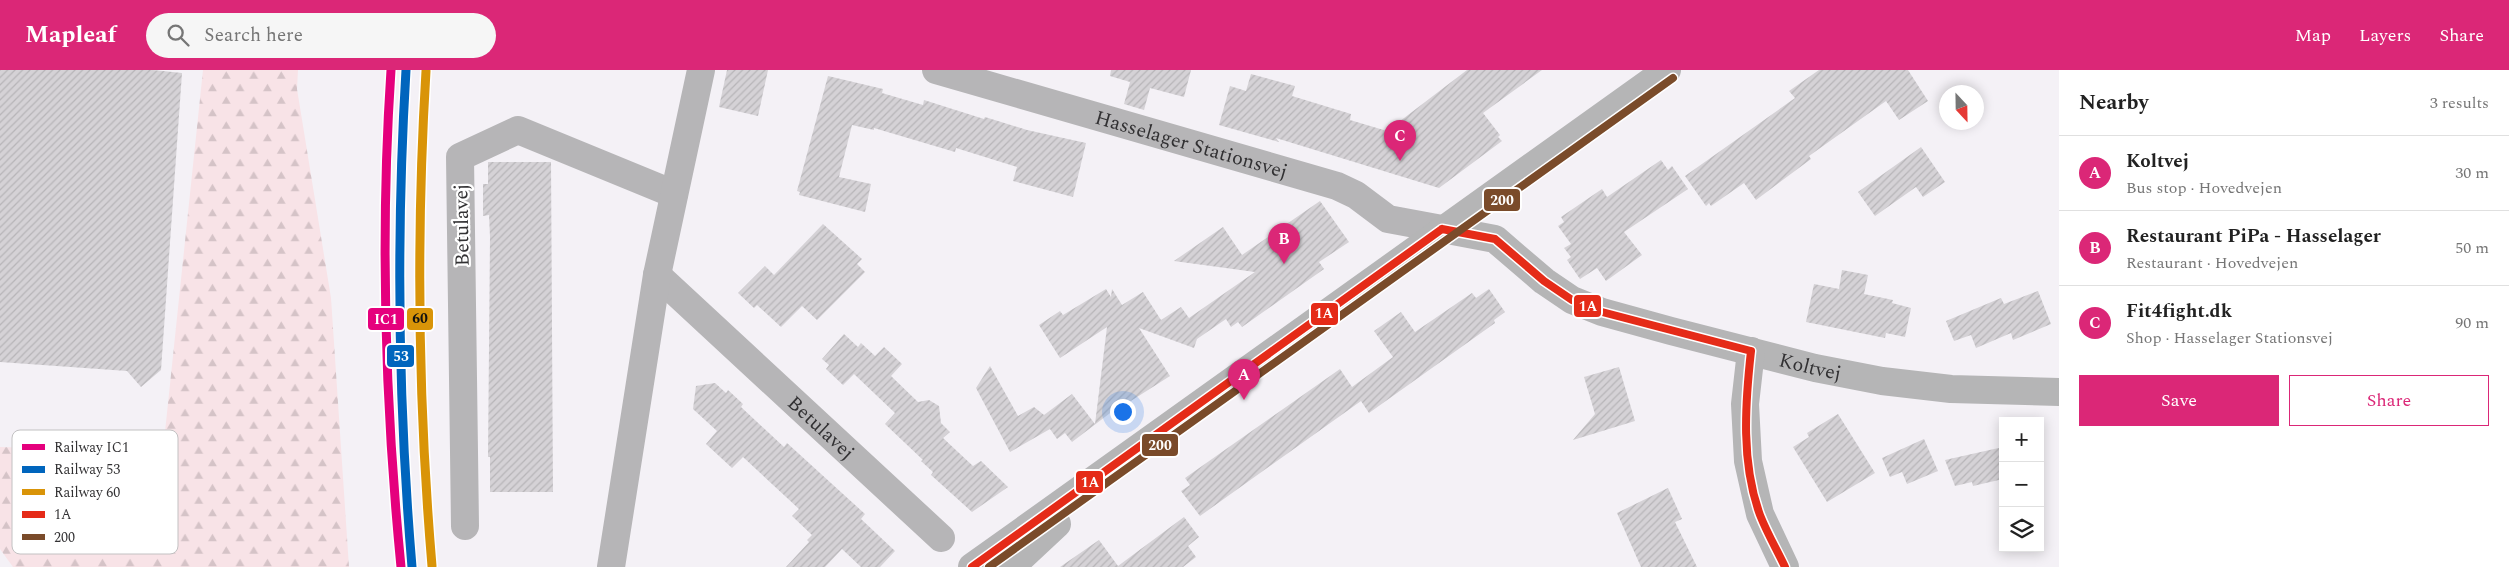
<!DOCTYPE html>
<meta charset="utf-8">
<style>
:root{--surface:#fff;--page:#f6f6f6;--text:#222;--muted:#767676;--line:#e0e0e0;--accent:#db2777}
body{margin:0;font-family:Spectral,serif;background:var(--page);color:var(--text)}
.controls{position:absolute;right:15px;bottom:15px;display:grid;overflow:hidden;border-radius:0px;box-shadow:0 2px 12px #0003}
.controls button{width:45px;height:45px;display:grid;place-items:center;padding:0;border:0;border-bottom:1px solid var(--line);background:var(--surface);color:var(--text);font:25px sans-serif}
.compass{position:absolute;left:1939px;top:15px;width:45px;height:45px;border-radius:50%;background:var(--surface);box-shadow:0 2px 12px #0003;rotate:158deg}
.you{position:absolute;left:1122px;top:341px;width:18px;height:18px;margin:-12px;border:4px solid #fff;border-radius:50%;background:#1a73e8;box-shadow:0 0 0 8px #1a73e833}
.badge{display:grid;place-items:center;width:32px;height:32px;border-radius:50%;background:var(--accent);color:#fff;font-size:16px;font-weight:700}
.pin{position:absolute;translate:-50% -41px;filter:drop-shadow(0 1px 2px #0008)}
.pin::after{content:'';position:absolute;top:26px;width:18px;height:15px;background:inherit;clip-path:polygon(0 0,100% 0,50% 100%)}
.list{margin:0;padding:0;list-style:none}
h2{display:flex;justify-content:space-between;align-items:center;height:65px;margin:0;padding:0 20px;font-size:21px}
h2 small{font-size:16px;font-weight:400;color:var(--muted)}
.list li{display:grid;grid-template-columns:32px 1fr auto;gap:15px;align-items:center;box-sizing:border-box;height:75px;padding:0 20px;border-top:1px solid var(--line)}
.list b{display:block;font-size:19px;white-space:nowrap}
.list p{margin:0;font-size:16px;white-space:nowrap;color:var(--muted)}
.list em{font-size:16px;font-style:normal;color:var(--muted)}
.actions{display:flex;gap:10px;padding:15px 20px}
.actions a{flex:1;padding:11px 0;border:1px solid var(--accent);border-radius:0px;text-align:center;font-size:18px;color:var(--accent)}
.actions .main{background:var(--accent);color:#fff}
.icon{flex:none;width:28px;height:28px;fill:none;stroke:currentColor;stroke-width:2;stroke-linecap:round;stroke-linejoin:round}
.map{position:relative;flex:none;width:2059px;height:497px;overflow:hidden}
header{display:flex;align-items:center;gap:30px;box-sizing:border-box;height:70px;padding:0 25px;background:var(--accent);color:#fff}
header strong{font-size:24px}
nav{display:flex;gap:28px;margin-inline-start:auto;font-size:18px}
.search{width:350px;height:45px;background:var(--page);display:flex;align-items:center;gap:12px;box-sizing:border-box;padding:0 18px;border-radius:28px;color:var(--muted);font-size:19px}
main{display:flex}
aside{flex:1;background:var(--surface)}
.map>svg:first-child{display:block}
.forest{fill:url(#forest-firs)}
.building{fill:url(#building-hatch)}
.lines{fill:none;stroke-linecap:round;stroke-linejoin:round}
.street{stroke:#b6b5b7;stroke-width:28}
.secondary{stroke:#b5b5b6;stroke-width:28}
.bus-1-casing{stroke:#fff;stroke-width:11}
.bus-2-casing{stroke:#fff;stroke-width:11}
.bus-1{stroke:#e52b18;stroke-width:8}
.bus-2{stroke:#7a4b2a;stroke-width:8}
.rail-1-casing{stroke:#fff;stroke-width:12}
.rail-2-casing{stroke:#fff;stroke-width:12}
.rail-3-casing{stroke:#fff;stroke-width:12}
.rail-1{stroke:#e5007d;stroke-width:9}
.rail-2{stroke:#0065bd;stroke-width:9}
.rail-3{stroke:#d99408;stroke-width:9}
.labels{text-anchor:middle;stroke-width:4.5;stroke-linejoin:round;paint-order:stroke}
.street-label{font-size:20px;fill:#323133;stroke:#fff}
.key{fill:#fff;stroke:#c2c1c2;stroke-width:1}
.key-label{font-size:14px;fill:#323133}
.line-badge{stroke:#fff;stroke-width:2}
.badge-label{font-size:14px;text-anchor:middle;font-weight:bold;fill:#fff}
.pale-badge-label{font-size:14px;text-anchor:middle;font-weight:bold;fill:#111}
</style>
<header>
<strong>Mapleaf</strong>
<div class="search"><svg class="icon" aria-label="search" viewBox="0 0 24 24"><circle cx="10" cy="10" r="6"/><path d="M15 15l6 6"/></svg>Search here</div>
<nav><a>Map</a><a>Layers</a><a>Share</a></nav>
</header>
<main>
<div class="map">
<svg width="2059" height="497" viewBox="0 0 2059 497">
<defs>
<pattern id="forest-firs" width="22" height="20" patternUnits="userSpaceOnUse" patternTransform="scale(1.25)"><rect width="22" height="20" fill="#f8e3e7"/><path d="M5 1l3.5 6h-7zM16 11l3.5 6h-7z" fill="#d5c3c7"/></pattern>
<pattern id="building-hatch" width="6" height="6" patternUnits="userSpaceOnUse" patternTransform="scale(1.25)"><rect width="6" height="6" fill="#d5d2d6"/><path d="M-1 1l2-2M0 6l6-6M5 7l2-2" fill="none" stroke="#b7b5b8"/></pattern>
</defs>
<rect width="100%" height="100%" fill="#f4f1f6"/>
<path class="forest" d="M203,0H298L297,19L331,228L349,497H13L0,479V377L163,381Z"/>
<path class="building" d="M0,0H153L182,3L161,300L141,317L127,301L0,292Z
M727,0H768L758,46L719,37Z
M1111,0H1191L1184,27L1150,18L1144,40L1124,34L1130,12L1110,6Z
M1467,0H1542L1483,43L1500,65L1498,67L1502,71L1439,118L1276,68L1279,72L1219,55L1230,16L1246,21L1251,4L1295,16L1292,26L1351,44L1350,50L1387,61Z
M1819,0H1908L1928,31L1899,50L1886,31L1809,86L1811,89L1756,130L1744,113L1711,136L1709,133L1706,136L1685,106L1795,28L1789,21Z
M828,6L883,19L882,23L923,35L924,30L984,49L985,47L1027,60L1086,73L1073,127L1013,111L1017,97L956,78L955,82L874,58V60L852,55L839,107L871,114L865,142L799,125L800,122L797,121Z
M1921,77L1945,112L1923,127L1916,117L1875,146L1858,122Z
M1661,90L1668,100L1672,96L1688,119L1624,162L1642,185L1606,211L1597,198L1580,209L1567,190L1571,187L1564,178L1571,174L1558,156L1564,152L1561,147L1602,119L1607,127Z
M488,92H551L553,422H490V387H488L490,167L489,145L483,146V114H488Z
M1320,131L1349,172L1319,192L1324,199L1242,257L1238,252L1231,257L1226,249L1197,269L1194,278L1139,258L1170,306L1123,336L1122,334L1072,372L1065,363L1057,369L1050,359L1010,382L976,318L990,296L1018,346L1034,337L1044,345L1072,324L1095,354L1107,257L1060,288L1039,255L1060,241L1063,245L1106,219L1111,227L1112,219L1122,235L1143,222L1161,250L1181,237L1189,248L1255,202L1174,191L1223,157L1242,185Z
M823,154L862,189L857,194L865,202L817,250L802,236L781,257L757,235L754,238L738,223L765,196L774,205Z
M1842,200L1868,205L1864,224L1893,230L1892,233L1911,238L1905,267L1886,263L1885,268L1806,252L1814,214L1839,219Z
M1489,219L1505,242L1494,250L1495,253L1369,343L1361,331L1200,446L1181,421L1190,415L1185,408L1340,299L1352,317L1393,287L1374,261L1401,242L1415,262L1472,223L1476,228Z
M2038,221L2051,254L2013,270L2011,263L1976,278L1971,265L1954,271L1946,251L2001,228L2004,234Z
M844,264L858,277L861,273L875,286L884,277L902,294L891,306L918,332L929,330L939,336L941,353L950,362L943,368L973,396L981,391L1008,417L972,442L931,405L933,402L921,391L923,390L885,354L895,343L854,304L843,315L826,299L829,295L822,289Z
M1619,297L1635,351L1573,370L1595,344L1584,307Z
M715,313L726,323L728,320L743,334L741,337L784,377L787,373L865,444L861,449L895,481L880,497H861L842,479L825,497H786L809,472L807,470L812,465L792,446L799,439L743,387L732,398L706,374L717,361L693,339L696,316Z
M1838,344L1875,403L1827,432L1793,377L1809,367L1807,363Z
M1924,369L1938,401L1907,414L1902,402L1890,407L1882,388Z
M2003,377V409L1973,416L1972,412L1955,416L1945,390Z
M1668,418L1682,449L1675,452L1697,497H1641L1617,443Z
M1184,447L1199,467L1188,476L1196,487L1183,497H1060L1099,470L1118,496Z"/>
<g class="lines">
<g class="street">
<path id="s1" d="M936,0L1337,116L1356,125L1388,149L1442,159"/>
<path id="s2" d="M657,205L941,468"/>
<path d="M465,456L460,87L518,60L674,124"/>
<path d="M611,497L657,205L701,0"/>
</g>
<g class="secondary">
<path id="s3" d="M1442,159L1495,169L1544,211L1572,230L1602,242L1671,261L1815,298L1882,311L1951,319L2059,322"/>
<path d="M1751,281L1745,334L1748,391L1760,444L1785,497"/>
<path d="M972,497L1667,0"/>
<path d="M1011,497L1057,454"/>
</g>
<g class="bus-1-casing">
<path id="bus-1" d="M1442,159L1495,169L1544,211L1572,230L1602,242L1751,281
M1751,281C1745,335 1741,393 1760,445C1767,463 1777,480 1785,497
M972,497L1442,159"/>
</g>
<g class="bus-2-casing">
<path id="bus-2" d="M989,497L1673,8"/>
</g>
<use href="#bus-1" class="bus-1"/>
<use href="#bus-2" class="bus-2"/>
<g class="rail-1-casing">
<path id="rail-1" d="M391,0C380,165 385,333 401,497"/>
</g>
<g class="rail-2-casing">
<path id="rail-2" d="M406,0C396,166 398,331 412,497"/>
</g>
<g class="rail-3-casing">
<path id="rail-3" d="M426,1C416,166 418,331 432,496"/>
</g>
<use href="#rail-1" class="rail-1"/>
<use href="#rail-2" class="rail-2"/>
<use href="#rail-3" class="rail-3"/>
</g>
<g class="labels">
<g class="street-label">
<text dy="7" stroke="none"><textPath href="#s1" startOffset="266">Hasselager Stationsvej</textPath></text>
<text transform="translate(461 155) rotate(-91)" y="7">Betulavej</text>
<text dy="7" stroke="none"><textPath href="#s3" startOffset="400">Koltvej</textPath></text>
<text dy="7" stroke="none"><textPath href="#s2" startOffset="224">Betulavej</textPath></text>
</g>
</g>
<rect x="12" y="360" width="166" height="124" rx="8" class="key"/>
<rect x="22" y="374" width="23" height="6" fill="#e5007d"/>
<rect x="22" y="396" width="23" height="7" fill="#0065bd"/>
<rect x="22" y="419" width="23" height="6" fill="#d99408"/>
<rect x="22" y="441" width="23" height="7" fill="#e52b18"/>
<rect x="22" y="464" width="23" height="6" fill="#7a4b2a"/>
<g class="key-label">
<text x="54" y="382">Railway IC1</text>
<text x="54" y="404">Railway 53</text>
<text x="54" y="427">Railway 60</text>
<text x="54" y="449">1A</text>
<text x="54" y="472">200</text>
</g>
<g class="line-badge">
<rect x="1483" y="118" width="38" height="24" rx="5" fill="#7a4b2a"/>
<rect x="1573" y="224" width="29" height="24" rx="5" fill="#e52b18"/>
<rect x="1310" y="232" width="29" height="24" rx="5" fill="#e52b18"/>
<rect x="406" y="237" width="28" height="24" rx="5" fill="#d99408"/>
<rect x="367" y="237" width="38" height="24" rx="5" fill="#e5007d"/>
<rect x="386" y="274" width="29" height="24" rx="5" fill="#0065bd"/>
<rect x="1141" y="363" width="38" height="24" rx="5" fill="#7a4b2a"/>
<rect x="1075" y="400" width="29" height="24" rx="5" fill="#e52b18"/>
</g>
<g class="badge-label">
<text x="1502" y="135">200</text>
<text x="1588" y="241">1A</text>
<text x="1324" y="248">1A</text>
<text x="386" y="254">IC1</text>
<text x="401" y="291">53</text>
<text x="1160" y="380">200</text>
<text x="1090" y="417">1A</text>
</g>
<g class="pale-badge-label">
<text x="420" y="253">60</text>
</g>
</svg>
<div class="controls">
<button>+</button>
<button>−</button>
<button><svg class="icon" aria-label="layers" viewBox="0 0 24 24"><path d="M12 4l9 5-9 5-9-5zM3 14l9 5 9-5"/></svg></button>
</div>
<svg class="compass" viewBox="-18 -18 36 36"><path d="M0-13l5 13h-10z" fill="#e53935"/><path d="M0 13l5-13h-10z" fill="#767676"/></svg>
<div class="you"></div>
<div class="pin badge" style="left:1244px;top:330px">A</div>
<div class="pin badge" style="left:1284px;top:194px">B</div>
<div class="pin badge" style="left:1400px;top:91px">C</div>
</div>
<aside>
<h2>Nearby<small>3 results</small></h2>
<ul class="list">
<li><span class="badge">A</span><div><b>Koltvej</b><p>Bus stop · Hovedvejen</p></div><em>30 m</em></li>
<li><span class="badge">B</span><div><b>Restaurant PiPa - Hasselager</b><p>Restaurant · Hovedvejen</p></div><em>50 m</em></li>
<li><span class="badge">C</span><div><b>Fit4fight.dk</b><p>Shop · Hasselager Stationsvej</p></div><em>90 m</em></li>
</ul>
<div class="actions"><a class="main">Save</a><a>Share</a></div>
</aside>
</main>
